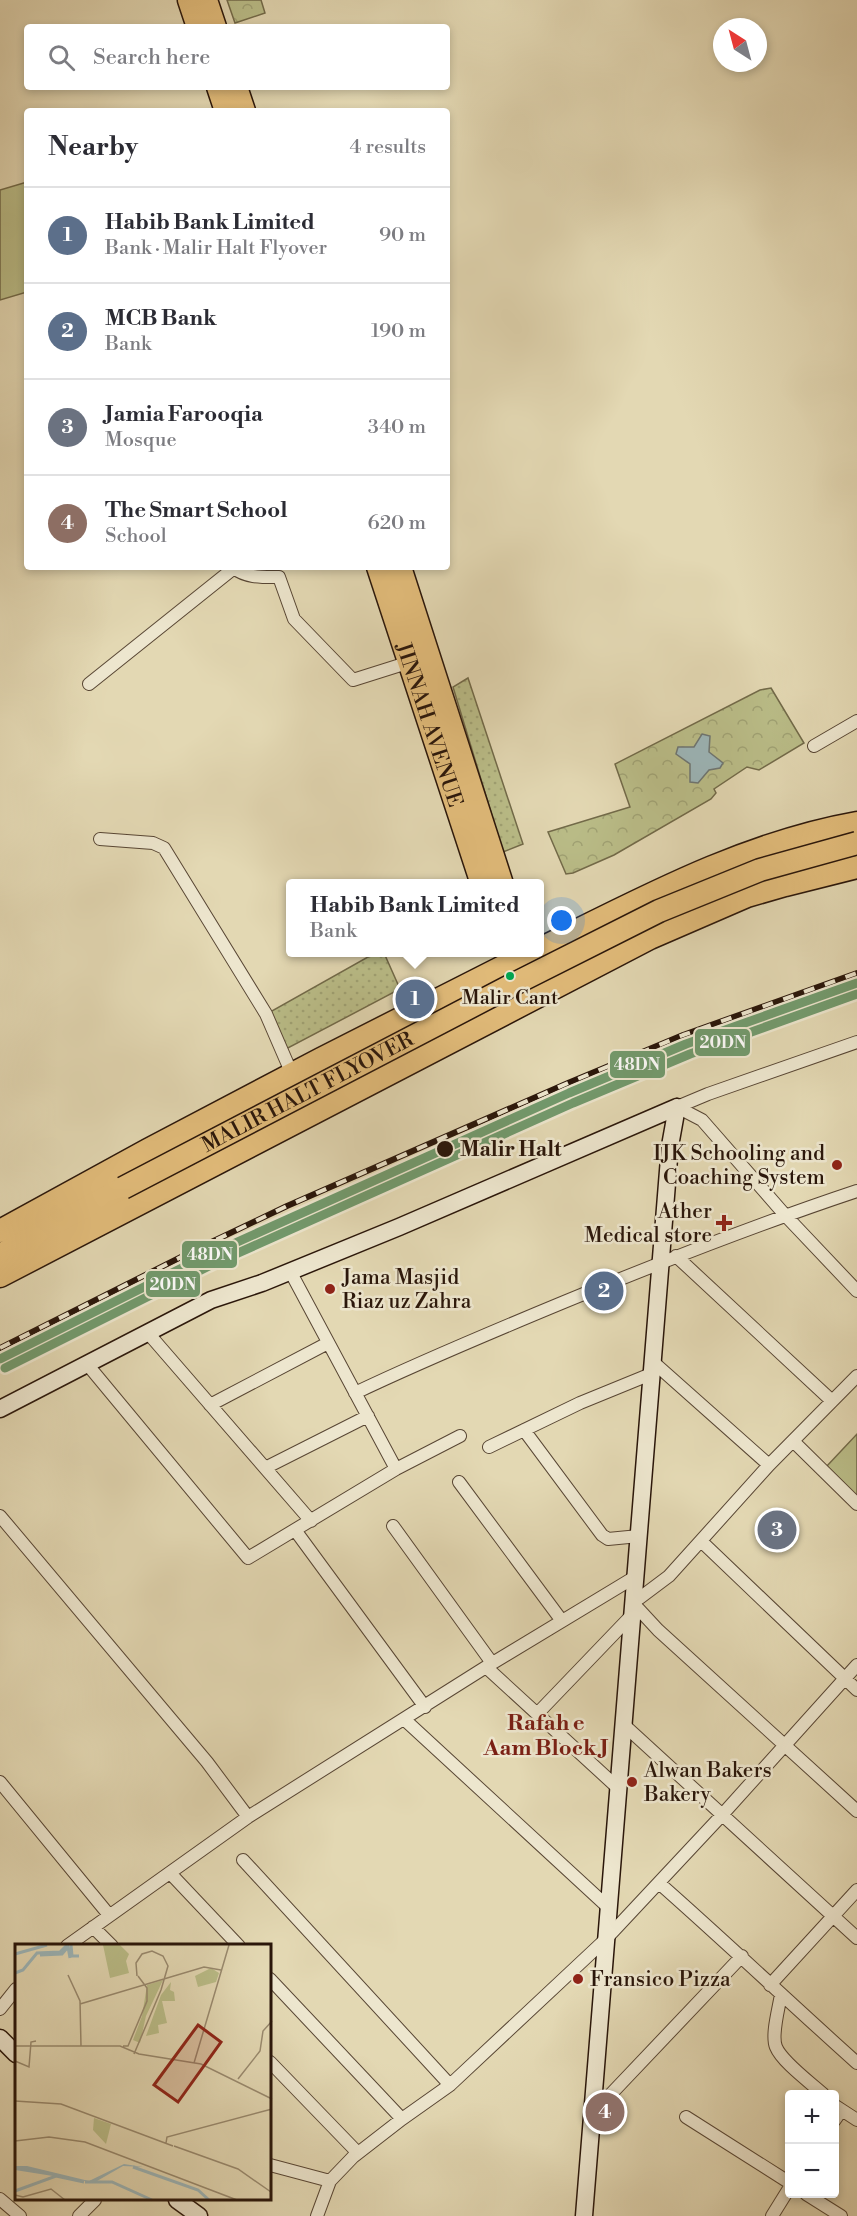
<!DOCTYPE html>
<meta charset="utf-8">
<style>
:root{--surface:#fff;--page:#f2f2f3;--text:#2b2b33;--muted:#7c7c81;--line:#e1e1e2;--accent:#8f2418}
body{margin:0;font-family:"Libre Bodoni",serif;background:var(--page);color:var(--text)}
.controls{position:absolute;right:18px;bottom:18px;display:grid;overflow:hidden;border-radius:6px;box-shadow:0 3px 9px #0003}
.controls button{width:54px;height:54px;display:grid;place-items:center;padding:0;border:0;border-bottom:2px solid var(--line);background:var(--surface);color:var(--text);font:30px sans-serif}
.compass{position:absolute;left:713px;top:18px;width:54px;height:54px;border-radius:50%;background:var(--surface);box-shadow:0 3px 9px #0003;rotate:324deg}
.you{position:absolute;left:562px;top:921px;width:21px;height:21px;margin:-15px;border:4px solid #fff;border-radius:50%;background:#1a73e8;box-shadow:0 0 0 9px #1a73e833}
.badge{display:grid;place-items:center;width:39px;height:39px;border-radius:50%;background:var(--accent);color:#fff;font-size:20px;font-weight:700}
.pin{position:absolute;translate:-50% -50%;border:3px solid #fff;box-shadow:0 2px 6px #0006}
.popup{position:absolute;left:286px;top:879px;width:258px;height:78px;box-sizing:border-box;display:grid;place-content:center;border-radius:6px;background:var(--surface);filter:drop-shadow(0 2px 4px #0005);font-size:20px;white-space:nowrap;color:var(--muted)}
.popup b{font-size:22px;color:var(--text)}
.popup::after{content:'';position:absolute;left:50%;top:100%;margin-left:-12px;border:12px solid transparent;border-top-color:var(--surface)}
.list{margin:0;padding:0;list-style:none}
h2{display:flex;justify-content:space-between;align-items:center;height:78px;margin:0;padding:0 24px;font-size:26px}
h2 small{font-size:20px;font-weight:400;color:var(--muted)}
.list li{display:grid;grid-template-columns:39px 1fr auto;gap:18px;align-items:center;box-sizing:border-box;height:96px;padding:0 24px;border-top:2px solid var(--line)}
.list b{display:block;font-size:22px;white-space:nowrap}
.list p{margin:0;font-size:20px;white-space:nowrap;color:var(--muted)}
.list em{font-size:20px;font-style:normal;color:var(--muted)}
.icon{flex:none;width:33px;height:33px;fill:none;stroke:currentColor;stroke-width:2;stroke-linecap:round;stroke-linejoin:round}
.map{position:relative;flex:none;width:857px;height:2216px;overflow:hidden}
.search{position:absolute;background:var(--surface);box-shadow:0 3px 9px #0003;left:24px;top:24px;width:426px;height:66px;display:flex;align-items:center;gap:15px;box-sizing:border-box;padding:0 21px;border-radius:6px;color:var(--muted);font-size:22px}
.panel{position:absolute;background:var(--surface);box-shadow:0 3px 9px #0003;left:24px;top:108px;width:426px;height:462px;border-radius:6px}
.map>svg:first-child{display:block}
.grass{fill:url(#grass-dots);stroke:#726a49;stroke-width:1.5}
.forest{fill:url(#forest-crowns);stroke:#726a49;stroke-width:1.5}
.park{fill:#babd88;stroke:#726a49;stroke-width:1.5}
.water{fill:#9cb6b9;stroke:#6e7673;stroke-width:1.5}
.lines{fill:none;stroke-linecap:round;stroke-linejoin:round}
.street-casing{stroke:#584634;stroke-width:14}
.secondary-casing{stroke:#2a160a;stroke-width:19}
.highway-casing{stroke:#2a160a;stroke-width:25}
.street{stroke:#ede6ce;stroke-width:12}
.secondary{stroke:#ede6ce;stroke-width:16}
.highway{stroke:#e2bc7a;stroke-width:22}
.rail-casing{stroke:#2a160a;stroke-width:6}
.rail{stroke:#ede6ce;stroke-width:4;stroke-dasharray:11;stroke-linecap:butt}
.highway-bridge-casing{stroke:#2a160a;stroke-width:25;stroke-linecap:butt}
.highway-bridge{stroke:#e2bc7a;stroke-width:22}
.rail-1-casing{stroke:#ede6ce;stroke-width:14}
.rail-2-casing{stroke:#ede6ce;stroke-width:14}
.rail-1{stroke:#729a6d;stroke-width:9}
.rail-2{stroke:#729a6d;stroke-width:9}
.bus-dot{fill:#00a651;stroke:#ede6ce;stroke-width:2}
.stop-dot{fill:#2a160a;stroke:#ede6ce;stroke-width:2}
.poi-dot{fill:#8f2418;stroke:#ede6ce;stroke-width:2}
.labels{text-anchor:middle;stroke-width:5;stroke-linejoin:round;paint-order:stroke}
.bus-label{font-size:20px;fill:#2a160a;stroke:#ede6ce}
.street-label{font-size:21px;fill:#2a160a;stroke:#ede6ce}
.stop-label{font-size:21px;font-weight:bold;fill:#2a160a;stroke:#ede6ce;text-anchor:start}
.poi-label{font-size:21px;fill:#2a160a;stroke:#ede6ce;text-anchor:start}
.neighbourhood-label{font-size:22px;font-weight:bold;fill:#7a1f14;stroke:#ede6ce}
.inset-river{fill:none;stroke:#9cb6b9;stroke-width:3}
.inset-road{fill:none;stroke:#998a6f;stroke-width:1.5}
.view{fill:#8f2418;fill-opacity:0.15;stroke:#8f2418;stroke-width:3}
.inset-edge{fill:none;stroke:#2a160a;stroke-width:3}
.line-badge{stroke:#ede6ce;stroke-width:2}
.badge-label{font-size:16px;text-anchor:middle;font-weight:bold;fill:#fff}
</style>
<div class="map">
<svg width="857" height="2216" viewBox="0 0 857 2216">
<defs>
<pattern id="grass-dots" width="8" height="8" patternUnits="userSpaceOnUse" patternTransform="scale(1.5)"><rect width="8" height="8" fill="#babd88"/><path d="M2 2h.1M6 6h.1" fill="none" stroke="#a0a274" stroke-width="1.8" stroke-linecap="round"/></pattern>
<pattern id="forest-crowns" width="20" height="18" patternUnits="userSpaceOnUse" patternTransform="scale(1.5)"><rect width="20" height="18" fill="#babd88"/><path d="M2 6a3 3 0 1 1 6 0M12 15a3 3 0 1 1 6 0" fill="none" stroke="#a0a274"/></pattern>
</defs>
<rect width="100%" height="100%" fill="#e3d8b3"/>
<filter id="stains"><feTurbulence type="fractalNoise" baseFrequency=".00333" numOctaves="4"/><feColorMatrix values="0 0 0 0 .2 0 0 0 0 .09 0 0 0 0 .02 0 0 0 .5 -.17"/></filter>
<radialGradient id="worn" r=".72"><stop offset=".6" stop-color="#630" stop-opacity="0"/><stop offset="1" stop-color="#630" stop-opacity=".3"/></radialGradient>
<path class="grass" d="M468,678L523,844L503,852L453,687Z
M375,953H384L400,989L286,1049L270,1012Z"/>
<path class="forest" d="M227,0H261L265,13L235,23Z
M771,688L804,743L759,770L747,767L714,789L716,793L711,799L614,855L573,873L566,874L548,832L630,807L615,764L760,690Z"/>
<path class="park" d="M27,182V292L0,300V190Z
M857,1434V1500L826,1467Z"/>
<path class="water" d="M702,734L710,736L709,752L723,763L720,768L709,770L698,783L690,782V764L676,754L678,747H694Z"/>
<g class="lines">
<g class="street-casing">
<path id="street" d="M89,684L234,568C246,578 263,577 279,577L294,619L353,680L410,662
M814,746L857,721
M100,839L153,843L164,848L266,1014L292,1074
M677,1107L702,1120L785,1215L857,1291
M677,1107L708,1094L857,1042
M676,1256L832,1401
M290,1271L396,1469
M148,1333L311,1521
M652,1361L769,1465
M87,1364L248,1558L396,1469L460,1436
M857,1376L769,1465L669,1576L633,1603L658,1630L857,1811
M355,1393C424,1360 494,1331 564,1302C661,1262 758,1224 857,1191
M210,1405L328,1343
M524,1430L602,1535L608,1539L639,1536
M793,1441L857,1504
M489,1447L580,1403L651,1374
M265,1468L368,1416
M459,1482L562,1621
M0,1516L207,1762L248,1817
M393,1526L492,1663
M295,1530L425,1707
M701,1541L857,1690
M486,1667L618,1788
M537,1714L632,1615
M405,1720L609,1908
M624,1725L857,1938
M0,1782L109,1915
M243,1860L450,2085
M170,1873L239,1946
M659,1883C726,1942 790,2003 857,2063
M93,1927L112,1946
M67,1946L248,1817L486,1667L635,1577
M270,1979L402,2119
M770,1985L857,1890
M781,1994C779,2008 771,2035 776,2047C782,2062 811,2083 823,2094
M0,2009L16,1989
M270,2062L358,2153
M834,2105L857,2120
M592,2114L742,1956
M686,2117L790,2183
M834,2121L841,2111
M270,2165L330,2181
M806,2194L841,2216
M0,2199L20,2216
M79,2216L95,2200
M317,2216L330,2181L353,2157L402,2119L450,2085L606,1939L722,1815L857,1665
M772,2216L790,2187"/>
</g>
<g class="secondary-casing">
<path id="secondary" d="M0,1409L211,1300L262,1283L399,1227L677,1107
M0,2038L16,2054
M177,2200L199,2216
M584,2216L670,1146L677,1107"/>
</g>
<g class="highway-casing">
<g id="highway">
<path d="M189,0L198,27"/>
<path d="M206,0L215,27"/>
<path d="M218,87L226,111"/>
<path d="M236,87L244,111"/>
<path id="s1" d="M378,567L482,884"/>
<path d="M400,567L502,884"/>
<path d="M540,949C641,899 744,843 857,823"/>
<path d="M0,1231L148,1150L321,1059L532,952"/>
<path d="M0,1255L123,1188"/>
<path d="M0,1276L650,938L747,896L785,885L857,867"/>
</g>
</g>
<use href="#street" class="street"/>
<use href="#secondary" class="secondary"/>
<use href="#highway" class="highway"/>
<g class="rail-casing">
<path id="rail" d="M0,1348L201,1247L287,1206L568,1083L683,1035L857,973"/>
</g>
<use href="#rail" class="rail"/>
<g class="highway-bridge-casing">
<g id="highway-bridge">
<path id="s2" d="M123,1188L520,981L659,911L760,870L857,843"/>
</g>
</g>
<use href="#highway-bridge" class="highway-bridge"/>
<g class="rail-1-casing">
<path id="rail-1" d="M0,1359L204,1257L569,1093L686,1044L857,983"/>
</g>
<g class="rail-2-casing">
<path id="rail-2" d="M5,1368L209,1266L573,1103L690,1054L857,994"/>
</g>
<use href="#rail-1" class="rail-1"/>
<use href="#rail-2" class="rail-2"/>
</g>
<circle class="bus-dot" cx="510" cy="976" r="5"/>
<circle class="stop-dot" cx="445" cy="1149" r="9"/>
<g class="poi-dot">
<circle cx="837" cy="1165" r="6"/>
<path d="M721 1214h6v6h6v6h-6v6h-6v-6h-6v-6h6z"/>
<circle cx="330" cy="1289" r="6"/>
<circle cx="632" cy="1782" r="6"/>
<circle cx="578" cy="1979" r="6"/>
</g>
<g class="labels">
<g class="bus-label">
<text x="510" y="1004">Malir Cant</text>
</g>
<g class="street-label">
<text dy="7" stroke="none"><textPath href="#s1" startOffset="166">JINNAH AVENUE</textPath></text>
<text dy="7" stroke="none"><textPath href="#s2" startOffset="208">MALIR HALT FLYOVER</textPath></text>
</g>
<g class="stop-label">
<text x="460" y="1156">Malir Halt</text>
</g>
<g class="poi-label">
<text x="825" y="1160" text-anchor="end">IJK Schooling and<tspan x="825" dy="24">Coaching System</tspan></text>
<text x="712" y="1218" text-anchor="end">Ather<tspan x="712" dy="24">Medical store</tspan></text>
<text x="342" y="1284">Jama Masjid<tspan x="342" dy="24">Riaz uz Zahra</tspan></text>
<text x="644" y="1777">Alwan Bakers<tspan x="644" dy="24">Bakery</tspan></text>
<text x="590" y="1986">Fransico Pizza</text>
</g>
<g class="neighbourhood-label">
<text x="546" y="1730">Rafah e<tspan x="546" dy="25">Aam Block J</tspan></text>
</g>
</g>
<g transform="translate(15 1944)">
<rect width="256" height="256" fill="#e3d8b3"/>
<path d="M88,1H105L114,10L111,17L114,29L95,34ZM148,36L131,72L125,99L118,96L127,72L132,41ZM156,38L155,46L159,48L160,57H147L152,79L143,81L144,89L131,92L146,51Z" fill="#babd88"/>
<path d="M196,24L204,29L201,38L183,43L180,32ZM79,174L96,180L91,200L78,186Z" fill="#babd88"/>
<path d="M109,220L128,223L108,222L82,237L76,238L0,226V222H12L74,237Z" fill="#9cb6b9"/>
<path class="inset-river" d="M56,1L57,12H64M0,10L32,1M25,11L47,10L53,3L55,14M0,29L8,26L22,9L45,8L52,1M118,223L183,246L194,256M70,238H97L137,256M0,247L41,232L69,238"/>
<path class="inset-road" d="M53,31L65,57L66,102M65,60L189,23L206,26M0,102H105L124,110L186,120L257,155M108,102H113L132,57V44L123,32M119,110L146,46L153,22L148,12L137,7L127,10L121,19L122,32M0,117L14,123L16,98L21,97M179,119L214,1M223,135L245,107L248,87L257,77M0,157L46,160L158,202M0,197L34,193L70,198L222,256M151,199L152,193L257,165M159,202L223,225L256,248M0,251L8,253L36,245L50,256"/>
<path class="view" d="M183,81L206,98L163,158L139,141Z"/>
<rect width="256" height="256" class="inset-edge"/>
</g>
<g class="line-badge">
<rect x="694" y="1028" width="57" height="29" rx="6" fill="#729a6d"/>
<rect x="609" y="1050" width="57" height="29" rx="6" fill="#729a6d"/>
<rect x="181" y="1240" width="57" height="29" rx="6" fill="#729a6d"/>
<rect x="145" y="1270" width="56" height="28" rx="6" fill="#729a6d"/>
</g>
<g class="badge-label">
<text x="723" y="1048">20DN</text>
<text x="637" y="1070">48DN</text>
<text x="210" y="1260">48DN</text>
<text x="173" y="1290">20DN</text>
</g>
<rect width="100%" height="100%" filter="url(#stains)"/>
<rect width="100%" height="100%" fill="url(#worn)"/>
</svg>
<div class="controls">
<button>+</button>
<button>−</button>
</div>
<svg class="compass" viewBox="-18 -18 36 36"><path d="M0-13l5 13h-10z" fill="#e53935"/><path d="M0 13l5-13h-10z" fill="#7c7c81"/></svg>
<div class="you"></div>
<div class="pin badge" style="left:415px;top:999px;background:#5c6f8a">1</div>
<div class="popup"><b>Habib Bank Limited</b>Bank</div>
<div class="pin badge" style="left:604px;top:1291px;background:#5c6f8a">2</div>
<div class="pin badge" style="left:777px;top:1530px;background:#6b7280">3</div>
<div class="pin badge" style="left:605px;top:2112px;background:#8d6e63">4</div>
<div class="search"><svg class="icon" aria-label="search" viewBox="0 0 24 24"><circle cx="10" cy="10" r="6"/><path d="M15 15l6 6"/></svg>Search here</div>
<section class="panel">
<h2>Nearby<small>4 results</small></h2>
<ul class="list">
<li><span class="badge" style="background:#5c6f8a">1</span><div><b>Habib Bank Limited</b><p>Bank · Malir Halt Flyover</p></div><em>90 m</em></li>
<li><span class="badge" style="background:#5c6f8a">2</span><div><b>MCB Bank</b><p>Bank</p></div><em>190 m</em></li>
<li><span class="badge" style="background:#6b7280">3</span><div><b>Jamia Farooqia</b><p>Mosque</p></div><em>340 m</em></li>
<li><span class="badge" style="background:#8d6e63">4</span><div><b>The Smart School</b><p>School</p></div><em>620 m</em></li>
</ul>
</section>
</div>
